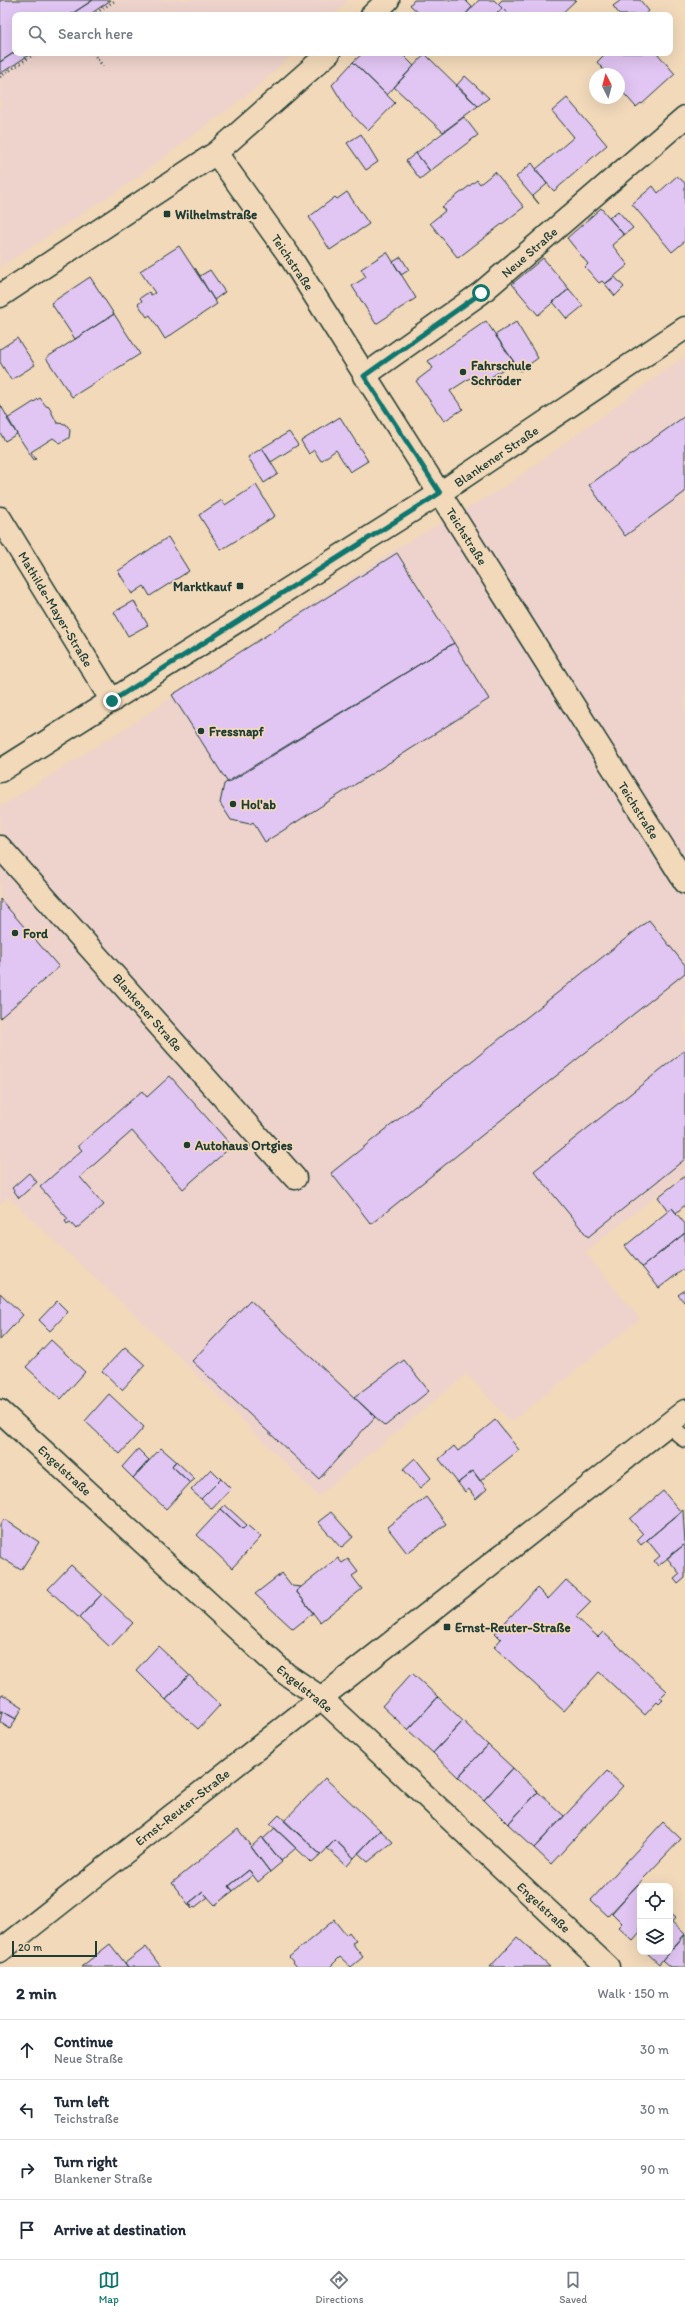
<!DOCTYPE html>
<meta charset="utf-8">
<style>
:root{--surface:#fff;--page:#f2f2f3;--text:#1f2937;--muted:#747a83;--line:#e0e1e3;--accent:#0f766e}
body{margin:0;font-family:Itim,sans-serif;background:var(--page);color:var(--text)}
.controls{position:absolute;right:12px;bottom:12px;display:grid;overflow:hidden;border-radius:8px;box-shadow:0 4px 16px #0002}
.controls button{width:36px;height:36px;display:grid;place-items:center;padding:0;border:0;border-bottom:1px solid var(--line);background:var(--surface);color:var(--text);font:20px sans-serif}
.compass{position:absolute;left:589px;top:68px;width:36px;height:36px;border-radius:50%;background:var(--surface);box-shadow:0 4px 16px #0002;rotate:354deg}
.scale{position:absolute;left:12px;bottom:10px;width:85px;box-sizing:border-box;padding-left:4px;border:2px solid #1f3d34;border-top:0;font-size:11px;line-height:14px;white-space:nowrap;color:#1f3d34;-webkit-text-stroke:3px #f2d9ba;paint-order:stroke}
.stop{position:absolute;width:12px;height:12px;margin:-9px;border:3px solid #0f766e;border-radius:50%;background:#fff}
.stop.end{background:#0f766e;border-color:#fff;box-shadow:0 1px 4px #0008}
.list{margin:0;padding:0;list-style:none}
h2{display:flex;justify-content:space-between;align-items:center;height:52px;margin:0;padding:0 16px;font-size:17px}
h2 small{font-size:13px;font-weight:400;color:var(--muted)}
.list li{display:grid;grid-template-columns:26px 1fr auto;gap:12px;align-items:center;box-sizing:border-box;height:60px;padding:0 16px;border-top:1px solid var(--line)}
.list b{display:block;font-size:15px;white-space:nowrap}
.list p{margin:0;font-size:13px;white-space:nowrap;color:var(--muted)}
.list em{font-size:13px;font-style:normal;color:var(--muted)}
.icon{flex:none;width:22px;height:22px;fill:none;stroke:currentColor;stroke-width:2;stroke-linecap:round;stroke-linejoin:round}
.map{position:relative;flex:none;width:685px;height:1967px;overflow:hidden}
.search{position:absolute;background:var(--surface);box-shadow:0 4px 16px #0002;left:12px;right:12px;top:12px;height:44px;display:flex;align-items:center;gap:10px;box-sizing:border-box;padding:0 14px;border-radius:8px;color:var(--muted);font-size:15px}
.sheet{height:292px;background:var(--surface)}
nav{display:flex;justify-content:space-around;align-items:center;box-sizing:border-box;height:56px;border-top:1px solid var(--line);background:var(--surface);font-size:11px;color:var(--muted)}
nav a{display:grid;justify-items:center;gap:2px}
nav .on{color:var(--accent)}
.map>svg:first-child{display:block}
.built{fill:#edd3cb}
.building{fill:#e1c5f3;stroke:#1f3d34}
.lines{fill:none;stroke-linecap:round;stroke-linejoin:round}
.lane-casing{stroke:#1f3d34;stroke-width:19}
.street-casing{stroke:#1f3d34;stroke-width:25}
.secondary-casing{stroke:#1f3d34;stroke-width:25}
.path{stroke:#1f3d34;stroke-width:2.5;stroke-dasharray:1 3;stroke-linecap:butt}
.lane{stroke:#f2d9ba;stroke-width:16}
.street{stroke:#f2d9ba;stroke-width:22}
.secondary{stroke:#f2d9ba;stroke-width:22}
.route{stroke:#0f766e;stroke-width:5}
.poi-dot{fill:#1f3d34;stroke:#f2d9ba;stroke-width:1.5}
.labels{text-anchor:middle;stroke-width:3.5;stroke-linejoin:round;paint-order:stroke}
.poi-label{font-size:13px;font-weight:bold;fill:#1f3d34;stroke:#f2d9ba;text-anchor:start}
.street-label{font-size:13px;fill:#1f3d34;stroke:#f2d9ba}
</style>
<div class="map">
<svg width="685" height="1967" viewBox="0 0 685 1967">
<rect width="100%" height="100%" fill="#f2d9ba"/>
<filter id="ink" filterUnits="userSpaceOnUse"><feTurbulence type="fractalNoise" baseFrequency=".025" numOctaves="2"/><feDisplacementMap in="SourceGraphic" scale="8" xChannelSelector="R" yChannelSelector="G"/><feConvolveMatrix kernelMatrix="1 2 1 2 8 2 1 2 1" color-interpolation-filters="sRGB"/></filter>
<g filter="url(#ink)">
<path class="built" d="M0,0H349L333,15H15V53H293L260,85L128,184L0,267Z
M685,356V1173L585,1252L640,1319L511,1422L467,1374L318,1496L170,1348L8,1197L0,1204V807L138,720L397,548L503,488Z"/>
<path class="building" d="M0,0H93L70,15H15V52L0,62Z
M93,0H111L89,15H70Z
M414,0H465L472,7L465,15H421L410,5Z
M479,0H494L502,8L496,15H465Z
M502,0H576L560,15H509L498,4Z
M621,0H640L649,11L644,15H620L613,6Z
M502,8L509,15H496Z
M15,52L32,53L0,74V62Z
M363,53H403L402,54L414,66L387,95L353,62Z
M606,53H657L675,74L642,104L641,103L636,107L619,88V74H607L597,62Z
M425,54L478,106L443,132L394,87Z
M353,62L395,103L368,131L346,108L332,85Z
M465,76L489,98L478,106L456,86Z
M567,98L607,145L554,191L535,170L574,137L552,111Z
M464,117L478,135L430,171L416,153Z
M361,134L378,162L366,170L347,143Z
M416,153L430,171L420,179L406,161Z
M532,163L547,184L533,196L539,204L516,177Z
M495,172L524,207L458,258L430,223L445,211L442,207L477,180L480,184Z
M677,176L685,183V241L672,252L632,204L653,186L658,193Z
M347,192L369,224L330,250L309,217L335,197L337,199Z
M601,208L624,235L612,245L628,265L605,284L602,281L599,283L585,267L588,264L567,238Z
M618,211L633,228L624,235L609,218Z
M179,246L217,304L165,339L150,315L147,317L138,304L142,301L140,298L149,292L151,295L155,293L140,271Z
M387,252L416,298L376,324L352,286L366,277L361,269Z
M401,257L409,270L401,275L393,262Z
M543,258L569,289L538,315L512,284Z
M195,268L200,276L210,270L225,292L214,300Z
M90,277L114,314L75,339L51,303Z
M615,277L624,287L615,296L605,284Z
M569,289L583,306L567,319L553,302Z
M114,314L140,354L72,397L46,358Z
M486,321L514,362L479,385L473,376L450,391L463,409L444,421L416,381L433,368L428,361Z
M516,322L538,358L520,371L495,335Z
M17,338L35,365L11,380L0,362V349Z
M40,398L46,406L49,407L57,423L66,424L70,430L69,438L60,443L53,438L31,452L36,459L34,460L7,419Z
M0,404L17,434L5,441L0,433Z
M685,416V492L625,536L589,485Z
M340,417L368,461L350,472L336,450L321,461L314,450L309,454L301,441Z
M289,432L298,445L271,462L262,448Z
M262,448L278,474L264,483L248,457Z
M256,485L275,516L221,550L199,515L222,500L225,505Z
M168,537L189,571L150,596L144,586L132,594L118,571Z
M397,553L454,643L228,783L172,695Z
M134,601L148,625L128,636L114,612Z
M454,643L489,699L265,842L253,822L250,824L231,820L220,803L224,784Z
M0,899L59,967L0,1018Z
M649,920L685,965V973L371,1224L331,1173Z
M685,1050V1159L588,1237L534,1171Z
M170,1076L232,1146L183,1189L132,1131L80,1177L104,1205L76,1229L70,1222L67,1224L65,1221L68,1219L40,1187L82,1150L78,1146L142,1091L147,1097Z
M29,1173L37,1182L19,1198L12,1188Z
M685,1176V1205L676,1213L672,1208L668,1211L658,1197Z
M672,1208L685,1224V1233L642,1267L625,1246Z
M685,1233V1268L659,1288L642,1267Z
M685,1290V1303L678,1295Z
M0,1293L23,1315L0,1340Z
M250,1300L375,1417L319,1479L192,1361Z
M57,1301L68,1312L50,1331L39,1320Z
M51,1340L85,1372L61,1399L26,1367Z
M125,1347L145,1365L122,1390L102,1371Z
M404,1360L429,1391L385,1426L354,1397Z
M109,1394L144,1427L120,1454L85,1421Z
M495,1420L519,1450L480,1481L473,1471L458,1483L439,1459L454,1446L458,1451Z
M161,1448L176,1461L172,1466L190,1483L166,1509L133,1478Z
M138,1449L149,1460L133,1478L122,1467Z
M415,1458L431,1478L420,1488L403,1469Z
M176,1461L195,1479L190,1483L172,1466Z
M211,1469L221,1479L201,1499L191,1490Z
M473,1471L487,1489L476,1499L469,1489L465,1492L458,1483Z
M221,1479L231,1489L212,1509L201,1499Z
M663,1491L681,1512L641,1545L637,1540L643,1534L630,1519Z
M426,1497L446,1524L407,1553L387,1527Z
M225,1505L247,1525L243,1529L221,1509Z
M221,1509L243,1529L247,1525L261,1537L232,1568L197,1535Z
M683,1510L685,1544L658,1566L654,1561L660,1556L647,1540Z
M331,1512L353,1537L341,1548L318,1522Z
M4,1519L39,1542L21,1570L0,1557V1525Z
M685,1544V1578L678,1584L674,1579L680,1574L667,1558Z
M338,1558L342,1563L348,1559L358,1572L352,1576L362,1589L320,1622L296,1591Z
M71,1565L102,1594L79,1618L48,1589Z
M282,1573L292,1586L301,1587L296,1591L313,1613L293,1629L255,1594Z
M566,1580L591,1602L576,1617L598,1637L603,1632L667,1691L660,1698L663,1700L659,1704L657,1702L645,1715L599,1672L564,1711L494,1647L501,1639L495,1633L537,1588L548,1599Z
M102,1594L133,1623L110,1647L79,1618Z
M158,1646L189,1675L166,1700L136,1670Z
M412,1673L438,1697L408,1730L382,1706Z
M189,1675L220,1705L198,1729L166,1700Z
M2,1694L23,1707L16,1719L2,1711L0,1713V1698Z
M438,1697L463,1721L433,1753L408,1730Z
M2,1711L16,1719L10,1729L0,1722Z
M463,1721L488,1745L458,1777L433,1753Z
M488,1745L513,1768L484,1800L458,1777Z
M513,1768L538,1792L508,1824L484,1800Z
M607,1771L623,1786L551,1864L534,1848Z
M325,1778L380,1830L354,1858L335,1840L321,1855L284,1821Z
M538,1792L564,1816L534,1848L508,1824Z
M279,1815L321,1855L312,1863L270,1824Z
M663,1822L681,1839L608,1916L591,1900Z
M275,1828L296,1848L281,1861L263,1839Z
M238,1829L270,1872L258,1882L249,1870L229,1886L233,1891L215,1905L203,1892L189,1903L192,1909L172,1883Z
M380,1830L393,1842L368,1862L358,1853Z
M262,1837L282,1862L270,1872L251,1847Z
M335,1840L354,1858L347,1866L327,1848Z
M249,1870L253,1875L233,1891L229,1886Z
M638,1884L641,1886L640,1933L633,1941L618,1927L622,1923L612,1913Z
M203,1892L208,1897L194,1908L189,1903Z
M670,1914L675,1918L672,1922L685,1934L670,1951Z
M334,1920L346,1935L349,1932L356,1941L352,1943L363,1957L351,1967L340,1957L330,1967H297L289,1957Z
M685,1935V1967H670L662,1960Z
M517,1937L550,1967H490Z
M110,1944L128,1967H81Z
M146,1947L161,1967H128L125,1963Z
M646,1952H669L659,1964Z"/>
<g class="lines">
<g class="lane-casing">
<path id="lane" d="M669,1425L685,1439"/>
</g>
<g class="street-casing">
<path id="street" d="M372,15L388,0
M216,153L291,258L685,882
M0,296L216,153L329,53
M364,376L481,293L685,117
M0,518L112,701
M0,847L295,1178
M0,1411L286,1674L320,1697L608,1967
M0,1951L685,1411"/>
</g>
<g class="secondary-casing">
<path id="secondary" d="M0,771L440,493L685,328"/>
</g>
<path class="path" d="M93,15L116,0
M93,53L105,69
M0,77L36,53"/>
<use href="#lane" class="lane"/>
<use href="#street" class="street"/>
<use href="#secondary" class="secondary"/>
</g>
</g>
<g class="lines" filter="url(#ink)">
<path class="route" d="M112,701L440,493L364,376L481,293"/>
</g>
<g class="poi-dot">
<rect x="163" y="210" width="8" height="8" rx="2"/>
<circle cx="463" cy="372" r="4"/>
<rect x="236" y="582" width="8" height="8" rx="2"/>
<circle cx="201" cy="731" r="4"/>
<circle cx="233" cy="804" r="4"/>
<circle cx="15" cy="933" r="4"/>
<circle cx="187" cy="1145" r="4"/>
<rect x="443" y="1623" width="8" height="8" rx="2"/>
</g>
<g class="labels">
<g class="poi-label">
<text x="175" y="219">Wilhelmstraße</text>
<text x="471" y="370">Fahrschule<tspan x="471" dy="15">Schröder</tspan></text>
<text x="232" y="591" text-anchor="end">Marktkauf</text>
<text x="209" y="736">Fressnapf</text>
<text x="241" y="809">Hol'ab</text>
<text x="23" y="938">Ford</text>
<text x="195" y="1150">Autohaus Ortgies</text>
<text x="455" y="1632">Ernst-Reuter-Straße</text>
</g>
<g class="street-label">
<text transform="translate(529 252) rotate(-41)" y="5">Neue Straße</text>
<text transform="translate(293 262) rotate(56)" y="5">Teichstraße</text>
<text transform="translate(496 456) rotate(-34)" y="5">Blankener Straße</text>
<text transform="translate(467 536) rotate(58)" y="5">Teichstraße</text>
<text transform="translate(56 609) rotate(59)" y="5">Mathilde-Mayer-Straße</text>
<text transform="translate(639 810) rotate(58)" y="5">Teichstraße</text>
<text transform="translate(148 1012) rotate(49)" y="5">Blankener Straße</text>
<text transform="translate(65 1470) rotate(43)" y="5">Engelstraße</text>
<text transform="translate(305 1688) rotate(39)" y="5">Engelstraße</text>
<text transform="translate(182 1807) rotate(-38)" y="5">Ernst-Reuter-Straße</text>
<text transform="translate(544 1907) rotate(43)" y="5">Engelstraße</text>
</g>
</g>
</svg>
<div class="controls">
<button><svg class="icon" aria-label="locate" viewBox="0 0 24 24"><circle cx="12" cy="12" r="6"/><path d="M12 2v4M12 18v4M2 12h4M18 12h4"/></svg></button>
<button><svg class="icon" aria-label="layers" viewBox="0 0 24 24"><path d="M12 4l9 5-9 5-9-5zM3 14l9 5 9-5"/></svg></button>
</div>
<svg class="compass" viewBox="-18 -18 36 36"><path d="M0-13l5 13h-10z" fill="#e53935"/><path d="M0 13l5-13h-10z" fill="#747a83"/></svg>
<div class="scale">20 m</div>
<div class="stop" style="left:481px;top:293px"></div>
<div class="stop end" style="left:112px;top:701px"></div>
<div class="search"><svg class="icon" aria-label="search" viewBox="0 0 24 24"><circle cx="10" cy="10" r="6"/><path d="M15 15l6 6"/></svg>Search here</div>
</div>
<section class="sheet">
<h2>2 min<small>Walk · 150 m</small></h2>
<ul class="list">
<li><svg class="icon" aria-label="ahead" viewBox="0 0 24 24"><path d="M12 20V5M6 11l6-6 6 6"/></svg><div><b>Continue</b><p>Neue Straße</p></div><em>30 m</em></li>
<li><svg class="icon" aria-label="left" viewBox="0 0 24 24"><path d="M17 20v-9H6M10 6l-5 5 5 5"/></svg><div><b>Turn left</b><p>Teichstraße</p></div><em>30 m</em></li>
<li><svg class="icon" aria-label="right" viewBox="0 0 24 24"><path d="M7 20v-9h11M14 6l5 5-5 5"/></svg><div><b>Turn right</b><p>Blankener Straße</p></div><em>90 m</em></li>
<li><svg class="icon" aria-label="arrive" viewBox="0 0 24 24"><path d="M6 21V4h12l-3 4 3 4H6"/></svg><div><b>Arrive at destination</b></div></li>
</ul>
</section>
<nav>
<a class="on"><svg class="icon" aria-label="map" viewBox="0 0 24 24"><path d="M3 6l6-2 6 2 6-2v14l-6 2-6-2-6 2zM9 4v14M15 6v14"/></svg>Map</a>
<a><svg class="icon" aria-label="directions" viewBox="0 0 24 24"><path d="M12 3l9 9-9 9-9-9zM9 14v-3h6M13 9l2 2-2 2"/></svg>Directions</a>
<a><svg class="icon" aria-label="saved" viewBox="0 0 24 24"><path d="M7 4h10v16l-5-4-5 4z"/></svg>Saved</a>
</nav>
